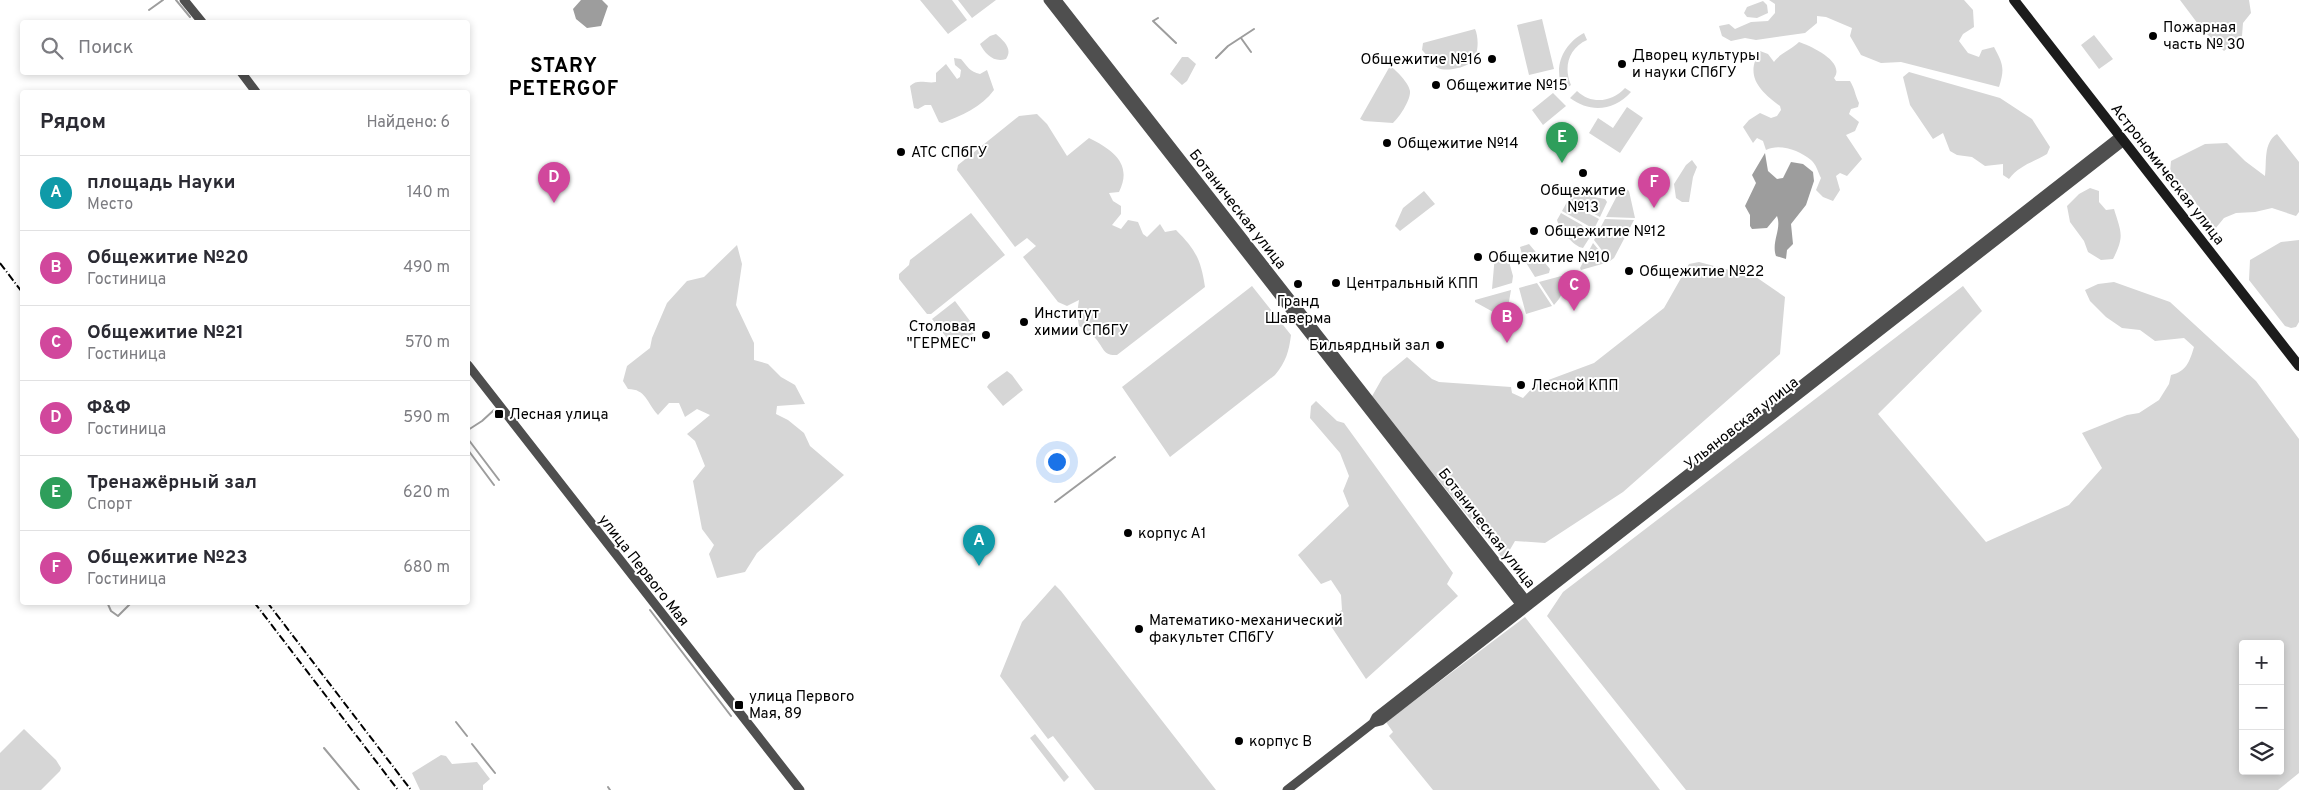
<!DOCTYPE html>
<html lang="ru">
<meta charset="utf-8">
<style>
:root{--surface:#fff;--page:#f2f2f3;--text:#2b2b33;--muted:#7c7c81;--line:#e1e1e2;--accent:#000}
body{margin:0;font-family:Overpass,sans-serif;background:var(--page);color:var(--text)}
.controls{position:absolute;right:15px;bottom:15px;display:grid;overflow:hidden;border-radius:5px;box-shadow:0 2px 8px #0003}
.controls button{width:45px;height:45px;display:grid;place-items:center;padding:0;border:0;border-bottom:1px solid var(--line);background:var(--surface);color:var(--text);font:25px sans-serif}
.you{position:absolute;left:1056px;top:461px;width:18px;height:18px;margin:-12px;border:4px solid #fff;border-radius:50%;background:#1a73e8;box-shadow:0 0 0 8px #1a73e833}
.badge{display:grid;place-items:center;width:32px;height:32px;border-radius:50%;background:var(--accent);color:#fff;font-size:16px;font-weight:700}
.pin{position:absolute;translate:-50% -41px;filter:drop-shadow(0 1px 2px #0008)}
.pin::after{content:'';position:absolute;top:26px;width:18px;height:15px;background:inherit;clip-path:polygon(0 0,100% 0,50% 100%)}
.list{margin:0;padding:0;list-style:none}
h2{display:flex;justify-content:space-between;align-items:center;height:65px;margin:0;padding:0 20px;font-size:21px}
h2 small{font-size:16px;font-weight:400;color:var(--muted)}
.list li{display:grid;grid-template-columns:32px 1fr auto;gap:15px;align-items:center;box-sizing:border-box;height:75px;padding:0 20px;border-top:1px solid var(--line)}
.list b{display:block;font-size:19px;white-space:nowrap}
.list p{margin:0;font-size:16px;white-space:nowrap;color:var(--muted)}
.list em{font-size:16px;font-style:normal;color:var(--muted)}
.icon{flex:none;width:28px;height:28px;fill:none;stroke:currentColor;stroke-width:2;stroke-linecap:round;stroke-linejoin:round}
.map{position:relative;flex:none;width:2299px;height:790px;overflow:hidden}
.search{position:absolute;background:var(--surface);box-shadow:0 2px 8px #0003;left:20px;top:20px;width:450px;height:55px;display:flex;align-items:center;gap:12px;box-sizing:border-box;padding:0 18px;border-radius:5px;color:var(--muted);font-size:19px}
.panel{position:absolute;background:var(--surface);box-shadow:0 2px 8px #0003;left:20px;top:90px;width:450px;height:515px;border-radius:5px}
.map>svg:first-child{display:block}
.green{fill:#d6d6d6;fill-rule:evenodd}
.water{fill:#9d9d9d}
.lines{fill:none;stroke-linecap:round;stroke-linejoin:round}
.stream{stroke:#9d9d9d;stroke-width:2}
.tertiary{stroke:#4f4f4f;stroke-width:9}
.secondary{stroke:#1c1c1c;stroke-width:10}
.rail{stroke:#000;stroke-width:2;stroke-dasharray:8 2.5 1 2.5;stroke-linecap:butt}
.poi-dot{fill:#000;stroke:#fff;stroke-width:2}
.labels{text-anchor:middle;stroke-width:4;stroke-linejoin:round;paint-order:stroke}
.poi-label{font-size:15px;fill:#000;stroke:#fff;text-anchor:start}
.street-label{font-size:15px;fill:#000;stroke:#fff}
.district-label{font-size:20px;font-weight:bold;letter-spacing:1px;fill:#000;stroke:#fff}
</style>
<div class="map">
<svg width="2299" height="790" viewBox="0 0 2299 790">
<rect width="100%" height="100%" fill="#fff"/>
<path class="green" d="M920,0H952L967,20L948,34Z
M958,0H996L972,18Z
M1769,0H1964L1973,10L1974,27L1963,34L1959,41L1968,53L1979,57L1982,50L1994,47C2003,64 2005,68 1999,87L1901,62L1881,63L1861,55L1850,36L1852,28L1826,17L1817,16V23L1805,33L1756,40L1745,38L1731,41L1722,36L1719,26L1729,24L1735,29L1751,22L1768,21L1775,13V4Z
M2180,0H2249L2251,13L2243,23L2242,36L2224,51L2201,28Z
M1763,1L1767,5L1768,13L1757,18L1747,17L1744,13L1747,7Z
M1542,19L1554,69L1529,75L1517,25Z
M1475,29C1479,37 1479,56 1471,62C1465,68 1445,72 1438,68C1432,64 1427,55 1422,50L1423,43Z
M1584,33L1587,40C1569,48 1563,67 1571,85L1564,90C1552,68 1563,44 1584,33Z
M996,34C1004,41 1013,49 1006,59C994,63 985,54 980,44L990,36Z
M2094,35L2113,59L2099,69L2081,45Z
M1799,42C1811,46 1846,62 1834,78L1836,81H1850C1855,89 1855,95 1859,103L1858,107L1851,109L1849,114L1859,122L1855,131L1846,135L1862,159L1847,176L1840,173L1836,176L1840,190L1833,201L1823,197L1816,190L1821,178C1818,172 1816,164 1811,160C1800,151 1780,143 1766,150L1763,141L1757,138L1753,143L1743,127L1749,120L1760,113L1771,118L1777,116L1781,110L1780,106C1760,91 1744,76 1760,51L1768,54L1774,62C1780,53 1791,50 1799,42Z
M1182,57H1188L1196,64L1187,81L1182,85L1170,74Z
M954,58L961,59C967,66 970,72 980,74L987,70L994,90C982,107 961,116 942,123L939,122L931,105H925L918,109L914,108L910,86C918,78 926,84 936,82V73L946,64L957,79L960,77L961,70L955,65Z
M1390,66C1396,70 1409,83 1410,91C1411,100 1399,118 1393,123L1364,121L1360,119Z
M1909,72L2000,98L2032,119L2050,147L2047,154C2032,163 2020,165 2009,179L2003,175V164L1985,166L1972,157L1957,155L1950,151L1943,133L1933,139L1910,105L1903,77Z
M1625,88L1631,92C1614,111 1590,113 1570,98L1577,91C1592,105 1612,102 1625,88Z
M1553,93L1566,106L1543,125L1532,110Z
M1627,107L1643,118L1620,153L1589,133L1598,118L1613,128Z
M1037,114L1047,124L1067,156L1089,138C1113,150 1133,164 1119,192L1109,193L1113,201L1121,206V214L1112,225L1121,229L1128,220L1138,222L1143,234L1147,237L1160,224L1165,232L1176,230C1196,250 1201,260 1205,287L1117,355C1103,356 1104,348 1096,339C1092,333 1086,330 1079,326L1077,314L1079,300L1067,306L1058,302L1023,257L1036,246L1027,238L1015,247L957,170L958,165L1019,116Z
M2277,134L2299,162V212L2296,216L2272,208L2255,212L2236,213L2224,218L2215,229H2212L2191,195L2184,192L2170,172L2171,161L2205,144L2227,143L2245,161L2265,176C2267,162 2263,143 2277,134Z
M1692,160L1697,167L1693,177L1689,202H1682L1676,198L1674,184L1686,165Z
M1625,188L1629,191L1635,218L1606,217L1620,190Z
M2090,188L2099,191V202L2106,210L2114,209C2121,232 2125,236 2113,259L2101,260L2088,252L2084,241L2070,222L2067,206L2079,194Z
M1424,191L1435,204L1400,231L1395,226L1403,208Z
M1578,194L1605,199L1607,202L1600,217L1568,200L1573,195Z
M1567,202L1599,219L1594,229L1562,211Z
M971,213L1005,255L931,314H927L899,279V274L909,265L910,260Z
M1561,213L1582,225L1590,237L1583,248C1574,247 1559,229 1557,220Z
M1605,219L1634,220L1614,258L1610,261L1594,240Z
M2299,240V322L2296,327L2291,328L2285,326L2249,280L2250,260L2281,242Z
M1593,243L1609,262L1581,270L1580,268Z
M1529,244L1550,269L1549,273L1535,277L1523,258L1520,247Z
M737,245L742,264L736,305L754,343V360L768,364L781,377L795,385L805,404L777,406L776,414L788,420L804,433L810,446L844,475L757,553L745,572L717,578L709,554L714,545L702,529L693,481L705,466L695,441L687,434L710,415L697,409L685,417L679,403H669L658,415C647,403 646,389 628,389L623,381L627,366L650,348L652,338L667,303L687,281L704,277Z
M1506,251L1513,276L1512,283L1492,289L1495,255Z
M1699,262L1756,277L1785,297L1780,354L1623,492L1545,543L1515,541L1504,560L1371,398L1383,377L1407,357L1432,379L1439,382L1511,387L1512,393L1523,398L1535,385L1594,363L1664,308L1689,264Z
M1565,275L1569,276L1570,279L1559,299L1554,305L1539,282Z
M2114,282L2170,302L2256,381L2299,439V773L2278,790H1686L1547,616L1563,592L1963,286L1982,311L1878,414L1986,542L2069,505L2102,468L2082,433L2127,415L2139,413L2159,400L2169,384L2171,375C2186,372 2190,361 2194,347L2184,338L2155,341L2140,330L2122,328L2106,317L2090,301L2085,290L2098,284ZM2243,644H2280V771H2243Z
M1537,283L1552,306L1526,314L1519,288Z
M1252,286L1291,335C1289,351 1286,362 1275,375L1170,457L1122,387Z
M1511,290L1506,319L1475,302V300Z
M955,301L976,329L974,333L954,347L932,319Z
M1007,371L1012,375L1023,390L1003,406L987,387L989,384Z
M1316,401L1337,421L1344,423L1453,573L1447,584L1458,596L1366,679L1327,620L1342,610L1341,595L1331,580L1321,584L1298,555L1349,506L1343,491L1349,476L1340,453L1310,418L1311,406Z
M1055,585L1061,591L1216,790H1095L1053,736L1048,739L1000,676L1022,622Z
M1525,617L1660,790H1433L1389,736L1393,732L1386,722Z
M24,729L56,760L61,768L60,771L41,790H0V753Z
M1035,734L1069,777L1064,782L1030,738Z
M441,755L446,756L452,764L477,762L490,779L483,785V790H420L412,773Z"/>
<path class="water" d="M581,0H602L608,6L601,26L587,28L576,19L573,9Z
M1765,153L1768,171L1777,179L1783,178L1791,162L1803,164L1813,172L1814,181L1806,205L1791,224L1793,244L1787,250L1786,259L1776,256C1771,242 1782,229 1777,216L1767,228L1752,229L1750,226V215L1745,206L1756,183L1752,175Z"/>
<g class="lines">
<path class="stream" d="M176,0L190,17
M149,10L163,0
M1158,18L1153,21L1176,43
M1241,38L1251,52
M1216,58L1228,46L1254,29
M468,430L482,421L494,410
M468,439L499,480
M468,450L494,485
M1055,502L1115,457
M107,602L111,611L118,616L132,602
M650,610L731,716
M456,722L467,736
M472,744L495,773
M324,748L359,790
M608,787L610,790"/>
<path class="tertiary" d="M184,0L202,22
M1048,0L1520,604L1525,606
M1057,0L1526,600V604
M241,72L256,92
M468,365L800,790
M1373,723L1376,717L2120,136
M1287,790L1373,723L1381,721L2124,141"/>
<path class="secondary" d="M2014,0L2299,366"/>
<path class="rail" d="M0,263L22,292
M254,602L398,790
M267,602L411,790"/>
</g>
<g class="poi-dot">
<circle cx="2153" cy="36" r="5"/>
<circle cx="1492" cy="59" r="5"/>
<circle cx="1622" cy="64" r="5"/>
<circle cx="1436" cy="85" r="5"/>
<circle cx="1387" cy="143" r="5"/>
<circle cx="901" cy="152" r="5"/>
<circle cx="1583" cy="173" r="5"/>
<circle cx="1534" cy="231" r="5"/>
<circle cx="1478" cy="257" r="5"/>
<circle cx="1629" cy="271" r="5"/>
<circle cx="1336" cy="283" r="5"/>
<circle cx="1298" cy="284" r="5"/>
<circle cx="1024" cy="322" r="5"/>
<circle cx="986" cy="335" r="5"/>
<circle cx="1440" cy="345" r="5"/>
<circle cx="1521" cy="385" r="5"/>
<rect x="494" y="409" width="10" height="10" rx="2.5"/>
<circle cx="1128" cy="533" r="5"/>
<circle cx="1139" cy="629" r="5"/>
<rect x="734" y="700" width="10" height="10" rx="2.5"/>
<circle cx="1239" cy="741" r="5"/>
</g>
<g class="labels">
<g class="poi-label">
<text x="2163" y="32">Пожарная<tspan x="2163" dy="17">часть № 30</tspan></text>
<text x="1632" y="60">Дворец культуры<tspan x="1632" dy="17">и науки СПбГУ</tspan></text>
<text x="1482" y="64" text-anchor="end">Общежитие №16</text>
<text x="1446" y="90">Общежитие №15</text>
<text x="1397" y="148">Общежитие №14</text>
<text x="911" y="157">АТС СПбГУ</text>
<text x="1583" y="195" text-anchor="middle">Общежитие<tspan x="1583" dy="17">№13</tspan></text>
<text x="1544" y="236">Общежитие №12</text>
<text x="1488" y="262">Общежитие №10</text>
<text x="1639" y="276">Общежитие №22</text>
<text x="1346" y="288">Центральный КПП</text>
<text x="1298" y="306" text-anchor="middle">Гранд<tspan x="1298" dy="17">Шаверма</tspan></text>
<text x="1034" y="318">Институт<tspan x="1034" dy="17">химии СПбГУ</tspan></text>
<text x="976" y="331" text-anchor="end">Столовая<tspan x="976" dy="17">"ГЕРМЕС"</tspan></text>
<text x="1430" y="350" text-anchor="end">Бильярдный зал</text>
<text x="1531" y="390">Лесной КПП</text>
<text x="509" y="419">Лесная улица</text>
<text x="1138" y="538">корпус А1</text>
<text x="1149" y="625">Математико-механический<tspan x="1149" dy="17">факультет СПбГУ</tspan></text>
<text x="749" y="701">улица Первого<tspan x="749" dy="17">Мая, 89</tspan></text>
<text x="1249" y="746">корпус В</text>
</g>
<g class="street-label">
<text transform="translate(2168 174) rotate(52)" y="5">Астрономическая улица</text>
<text transform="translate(1238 209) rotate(52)" y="5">Ботаническая улица</text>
<text transform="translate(1741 423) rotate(-38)" y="5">Ульяновская улица</text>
<text transform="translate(1487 528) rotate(52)" y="5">Ботаническая улица</text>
<text transform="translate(644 570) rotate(52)" y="5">улица Первого Мая</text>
</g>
<g class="district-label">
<text x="564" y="72">STARY<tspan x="564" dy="23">PETERGOF</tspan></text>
</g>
</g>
</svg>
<div class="controls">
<button>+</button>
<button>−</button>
<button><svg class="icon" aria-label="layers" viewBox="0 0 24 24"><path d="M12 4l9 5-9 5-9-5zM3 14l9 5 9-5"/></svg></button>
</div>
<div class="you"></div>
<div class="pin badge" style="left:979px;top:566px;background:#0f9aa8">A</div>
<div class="pin badge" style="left:1507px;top:343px;background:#d1479c">B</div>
<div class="pin badge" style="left:1574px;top:311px;background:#d1479c">C</div>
<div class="pin badge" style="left:554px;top:203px;background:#d1479c">D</div>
<div class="pin badge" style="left:1562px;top:163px;background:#2e9e5b">E</div>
<div class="pin badge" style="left:1654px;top:208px;background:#d1479c">F</div>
<div class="search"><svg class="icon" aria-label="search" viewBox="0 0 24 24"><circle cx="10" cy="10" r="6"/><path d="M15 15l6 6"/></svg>Поиск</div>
<section class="panel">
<h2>Рядом<small>Найдено: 6</small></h2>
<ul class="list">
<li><span class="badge" style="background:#0f9aa8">A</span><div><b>площадь Науки</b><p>Место</p></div><em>140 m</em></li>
<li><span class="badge" style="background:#d1479c">B</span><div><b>Общежитие №20</b><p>Гостиница</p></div><em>490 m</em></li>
<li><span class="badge" style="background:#d1479c">C</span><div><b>Общежитие №21</b><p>Гостиница</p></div><em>570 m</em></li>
<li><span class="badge" style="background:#d1479c">D</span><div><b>Ф&amp;Ф</b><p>Гостиница</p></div><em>590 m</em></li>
<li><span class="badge" style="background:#2e9e5b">E</span><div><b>Тренажёрный зал</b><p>Спорт</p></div><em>620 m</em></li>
<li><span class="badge" style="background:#d1479c">F</span><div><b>Общежитие №23</b><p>Гостиница</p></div><em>680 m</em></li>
</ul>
</section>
</div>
